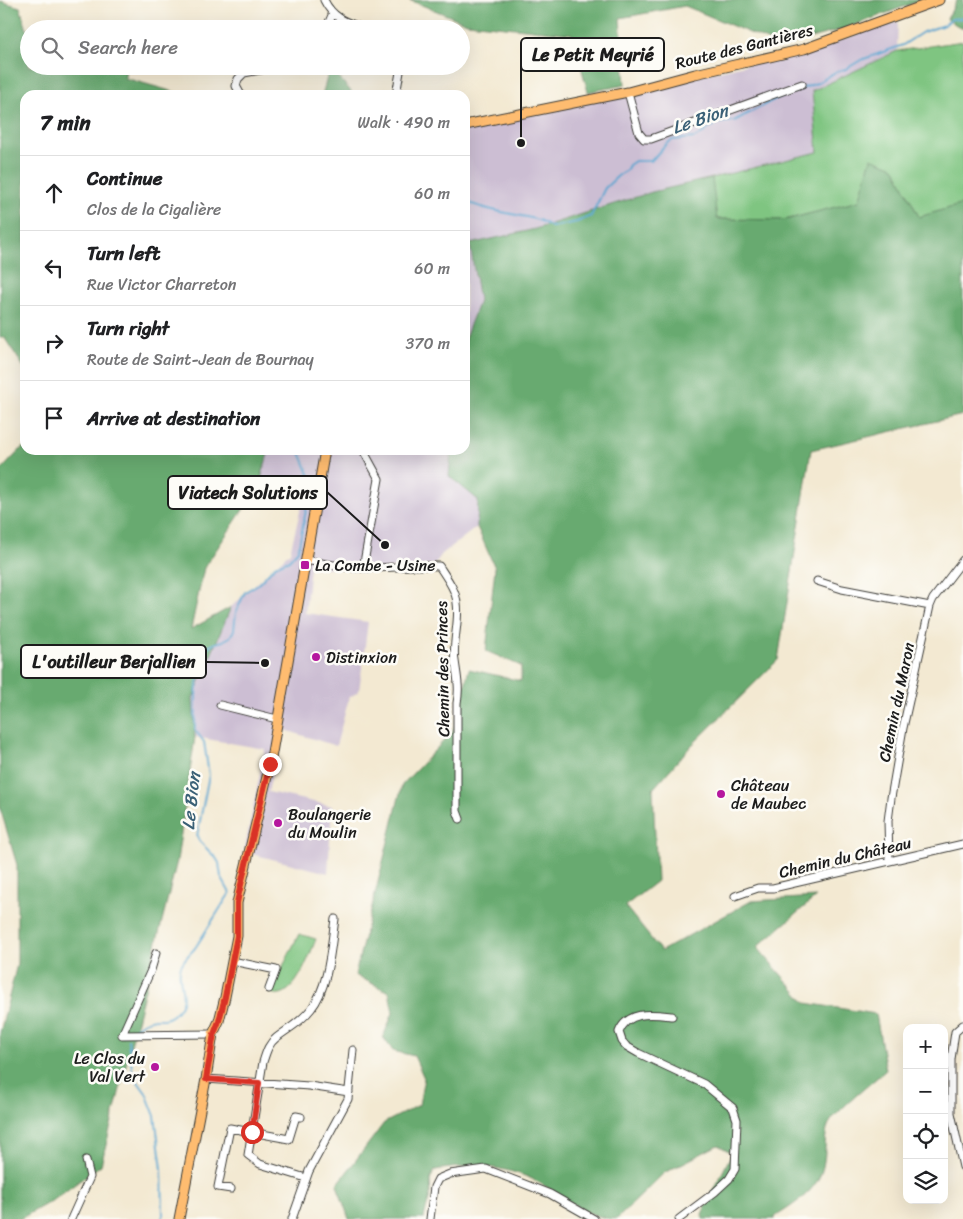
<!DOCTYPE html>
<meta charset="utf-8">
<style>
:root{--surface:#fff;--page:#f6f6f6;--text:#202124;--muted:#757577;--line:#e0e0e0}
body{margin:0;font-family:Sriracha,sans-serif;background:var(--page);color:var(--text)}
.controls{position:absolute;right:15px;bottom:15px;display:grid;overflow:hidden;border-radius:10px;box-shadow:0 5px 20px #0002}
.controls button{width:45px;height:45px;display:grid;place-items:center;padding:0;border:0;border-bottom:1px solid var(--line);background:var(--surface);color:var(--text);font:25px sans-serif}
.stop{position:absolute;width:15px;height:15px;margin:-11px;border:4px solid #d93025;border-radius:50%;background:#fff}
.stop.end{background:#d93025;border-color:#fff;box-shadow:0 1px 5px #0008}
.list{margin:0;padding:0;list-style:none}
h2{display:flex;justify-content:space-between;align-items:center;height:65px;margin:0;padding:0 20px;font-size:21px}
h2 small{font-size:16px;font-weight:400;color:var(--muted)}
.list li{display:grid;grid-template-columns:32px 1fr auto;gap:15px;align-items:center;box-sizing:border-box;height:75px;padding:0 20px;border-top:1px solid var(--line)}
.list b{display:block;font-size:19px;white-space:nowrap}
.list p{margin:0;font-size:16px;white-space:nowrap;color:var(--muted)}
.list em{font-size:16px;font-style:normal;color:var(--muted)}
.icon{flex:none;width:28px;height:28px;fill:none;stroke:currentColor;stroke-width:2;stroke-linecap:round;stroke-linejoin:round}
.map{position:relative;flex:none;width:963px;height:1219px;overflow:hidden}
.search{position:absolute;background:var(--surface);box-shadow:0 5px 20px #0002;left:20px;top:20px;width:450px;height:55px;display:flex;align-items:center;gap:12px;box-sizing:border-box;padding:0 18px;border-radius:28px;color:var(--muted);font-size:19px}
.panel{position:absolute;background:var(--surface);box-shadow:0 5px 20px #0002;left:20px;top:90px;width:450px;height:365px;border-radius:15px}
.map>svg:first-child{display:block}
.industrial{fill:#ccbed3}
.green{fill:#7fc581;stroke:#4e704e}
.forest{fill:#67aa6f;stroke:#426346}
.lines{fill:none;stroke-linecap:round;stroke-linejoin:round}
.stream{stroke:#57a5d0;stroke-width:2}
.minor-casing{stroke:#3c3b37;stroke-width:9}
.major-casing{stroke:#3c3b37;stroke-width:11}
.minor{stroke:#fff;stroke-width:7}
.major{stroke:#febc70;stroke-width:9}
.route{stroke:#d93025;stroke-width:6}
.poi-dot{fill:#b5179e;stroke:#fdfcf7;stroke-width:2}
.labels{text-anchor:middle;stroke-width:5;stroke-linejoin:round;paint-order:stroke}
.street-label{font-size:16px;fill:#1c1c1c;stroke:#fdfcf7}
.poi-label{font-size:16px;fill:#1c1c1c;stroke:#fdfcf7;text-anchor:start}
.water-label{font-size:18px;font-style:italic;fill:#3a6076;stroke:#fdfcf7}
.leader{fill:none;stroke:#1c1c1c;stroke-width:2}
.callout-dot{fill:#1c1c1c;stroke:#fdfcf7;stroke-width:2}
.callout{fill:#fdfcf7;stroke:#1c1c1c;stroke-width:2}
.callout-label{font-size:18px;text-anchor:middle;font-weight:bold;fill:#1c1c1c}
</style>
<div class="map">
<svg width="963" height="1219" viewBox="0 0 963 1219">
<rect width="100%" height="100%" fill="#fdfcf7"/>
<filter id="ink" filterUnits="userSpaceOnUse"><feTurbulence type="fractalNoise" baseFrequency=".02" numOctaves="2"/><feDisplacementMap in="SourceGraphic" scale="10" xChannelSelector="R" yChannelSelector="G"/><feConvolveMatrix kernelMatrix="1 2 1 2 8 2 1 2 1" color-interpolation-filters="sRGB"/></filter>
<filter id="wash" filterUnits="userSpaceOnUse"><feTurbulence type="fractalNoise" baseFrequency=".0096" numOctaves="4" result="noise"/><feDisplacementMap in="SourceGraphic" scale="20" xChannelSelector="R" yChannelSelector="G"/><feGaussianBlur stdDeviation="1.12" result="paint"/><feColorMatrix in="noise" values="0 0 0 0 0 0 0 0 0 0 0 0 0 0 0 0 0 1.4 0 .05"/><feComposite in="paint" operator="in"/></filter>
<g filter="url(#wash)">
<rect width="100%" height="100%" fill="#f3e9d2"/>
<path class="industrial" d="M898,21L897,51L812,91L818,152L652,192L535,229L471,244L479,301L465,338V130L813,49Z
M269,450H451L449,476L478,500L477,527L442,554L434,565L369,570L310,567L305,613L368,622L359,691L349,698L336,746L282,729L268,792L332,806L328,873L244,852L265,749L195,737L193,698L231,607L290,552L302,504L259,486Z"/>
<path class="green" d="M963,41V204L919,217L894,167L871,159L859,201L785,220L716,219L712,178L818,152L812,91L897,51Z
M299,934L316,939C310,954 293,1006 269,992L278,969L281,970Z"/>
<path class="forest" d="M409,0H922L844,29L781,46L685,6L620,18L625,85L588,92L572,34L467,23Z
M957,0H963V29L947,19Z
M0,1L20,7L29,36V66H126L125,78L185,95H25V369L4,337L0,338Z
M330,67L354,95H322Z
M871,158L894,167L919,217L963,204V415L811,450L778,660L690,747L653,789L657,881L625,906L661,951L751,901L816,897L757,947L806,1003L876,1014L886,1070C875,1080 832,1114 828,1126C824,1137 826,1151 824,1161C821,1189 796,1203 775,1217V1219H703L702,1214L732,1153L718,1145L664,1173L617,1219C584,1219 558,1191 530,1178C496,1164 470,1165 435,1170C427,1184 432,1181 430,1194C429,1203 425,1210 424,1219H349L337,1185L384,1123L419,1105L424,1078L414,1056L393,1051L383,1037L393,1013L389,992L355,975L402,785L453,731L469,669L521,681V666L486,651L495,568L477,527L478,500L449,476L451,450H465V338L479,301L470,244L535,229L652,192L712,178L717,219L785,220L859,201Z
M25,445V450H269L259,486L204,568L191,629L231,607L193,698L195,737L177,861L101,1165L55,1199L20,1219H0V1033L17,964V865L0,808V471Z"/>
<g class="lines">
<path class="stream" d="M465,201C488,212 514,213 538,220C543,221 547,225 552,227L577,222L591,216L605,188L619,175L626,171L629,165L635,161H651L666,144L672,140L695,138L718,123L734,121L779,97L817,83L837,71L846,69L861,60L903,45L923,32L944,25L952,19L963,18
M132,1032C138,1025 145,1020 155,1019C162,1019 167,1020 173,1015C192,998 177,986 180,969C181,961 190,954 195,948C207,930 218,911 230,893L221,877L219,863L216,858L199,841L197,836L209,775L204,742L195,730L196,695L202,650L216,643L223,641L230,637L234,630L236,612L245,592L258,584L275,566L289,560L298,550L312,481L299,450
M128,1040L133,1075L146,1093L155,1116L162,1169L163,1215L162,1219"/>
</g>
</g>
<g filter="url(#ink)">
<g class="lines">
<g class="minor-casing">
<path id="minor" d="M324,0C333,19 348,23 366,29
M326,29L333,13
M628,92L639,133L644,139H651L802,84
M241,95L236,86L238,79L244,73L283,66
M396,95L401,66
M306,560C325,564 344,568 364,568C389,568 414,565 439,566C446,577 456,590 457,603C460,622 452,642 455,661C457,676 460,688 457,703V811L460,819
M363,568L379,479L363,450
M817,581L842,589L930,606
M220,705L277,719
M889,860L888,821L891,798L903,728L930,606L933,599L963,560
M735,896L758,888H773L963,844
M156,953L151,970L122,1035L213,1034
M232,961L276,970L269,989
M672,1016C653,1014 628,1010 619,1032L622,1041L626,1046L638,1053L704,1084L733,1108L737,1120L735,1169L729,1179L715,1192L679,1219
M963,1025L955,1032L951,1059V1113L963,1167
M206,1079L309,1086L349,1092
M306,1178L260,1164L248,1155L263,1062C266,1053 268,1044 276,1038C290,1027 299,1024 311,1009C329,987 331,946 335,919
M231,1189L218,1187L230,1128L289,1139L296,1116L301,1117
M71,1219L90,1177L86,1160
M292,1219L309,1171L348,1099L353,1050
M430,1219L434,1187L438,1179L450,1174L486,1169L550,1194L594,1219"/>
</g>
<g class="major-casing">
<path id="major" d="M465,125L628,92L695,74L804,49L939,0
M179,1219L206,1079L213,1034L219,1021L225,997L237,936V903L270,764L325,450"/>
</g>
<use href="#minor" class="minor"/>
<use href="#major" class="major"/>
</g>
</g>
<g class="lines" filter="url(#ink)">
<path class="route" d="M252,1132L259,1083L206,1079L214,1034L219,1021L225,997L237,936V903L239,893L270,764"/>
</g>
<g class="poi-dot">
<rect x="300" y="560" width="10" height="10" rx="2.5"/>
<circle cx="316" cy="657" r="5"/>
<circle cx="721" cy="794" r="5"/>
<circle cx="278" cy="823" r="5"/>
<circle cx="155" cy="1067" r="5"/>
</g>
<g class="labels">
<g class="street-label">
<text transform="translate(744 46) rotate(-14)" y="6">Route des Gantières</text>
<text transform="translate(442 669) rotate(-91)" y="6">Chemin des Princes</text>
<text transform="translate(896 702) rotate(-78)" y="6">Chemin du Maron</text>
<text transform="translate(845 857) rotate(-13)" y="6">Chemin du Château</text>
</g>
<g class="poi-label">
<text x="315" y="571">La Combe - Usine</text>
<text x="326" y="663">Distinxion</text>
<text x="731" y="791">Château<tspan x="731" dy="18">de Maubec</tspan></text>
<text x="288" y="820">Boulangerie<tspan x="288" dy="18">du Moulin</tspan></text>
<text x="145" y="1064" text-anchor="end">Le Clos du<tspan x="145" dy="18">Val Vert</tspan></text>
</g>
<g class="water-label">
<text transform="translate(700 119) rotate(-19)" y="6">Le Bion</text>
<text transform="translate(191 801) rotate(-84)" y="6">Le Bion</text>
</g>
</g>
<path class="leader" d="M521 143L521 54M385 545L327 492M265 663L206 662"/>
<g class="callout-dot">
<circle cx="521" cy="143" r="5"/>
<circle cx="385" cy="545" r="5"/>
<circle cx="265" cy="663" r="5"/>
</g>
<g class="callout">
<rect x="521" y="38" width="143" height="33" rx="5"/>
<rect x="168" y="476" width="159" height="33" rx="5"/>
<rect x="21" y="645" width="185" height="33" rx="5"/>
</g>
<g class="callout-label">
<text x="593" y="61">Le Petit Meyrié</text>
<text x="248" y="499">Viatech Solutions</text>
<text x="114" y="668">L'outilleur Berjallien</text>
</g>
</svg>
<div class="controls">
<button>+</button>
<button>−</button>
<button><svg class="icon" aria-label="locate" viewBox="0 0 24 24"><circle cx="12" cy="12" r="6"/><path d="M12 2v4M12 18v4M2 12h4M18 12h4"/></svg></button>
<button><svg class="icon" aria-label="layers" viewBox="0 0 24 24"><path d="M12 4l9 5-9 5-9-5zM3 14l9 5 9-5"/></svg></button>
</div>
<div class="stop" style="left:252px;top:1132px"></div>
<div class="stop end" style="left:270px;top:764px"></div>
<div class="search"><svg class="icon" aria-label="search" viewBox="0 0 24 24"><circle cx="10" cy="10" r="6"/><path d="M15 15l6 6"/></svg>Search here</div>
<section class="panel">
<h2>7 min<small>Walk · 490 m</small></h2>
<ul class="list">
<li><svg class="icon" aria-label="ahead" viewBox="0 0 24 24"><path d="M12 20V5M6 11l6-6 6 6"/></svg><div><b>Continue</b><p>Clos de la Cigalière</p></div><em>60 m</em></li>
<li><svg class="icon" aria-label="left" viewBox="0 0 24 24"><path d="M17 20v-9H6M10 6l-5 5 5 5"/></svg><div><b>Turn left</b><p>Rue Victor Charreton</p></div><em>60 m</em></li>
<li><svg class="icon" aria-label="right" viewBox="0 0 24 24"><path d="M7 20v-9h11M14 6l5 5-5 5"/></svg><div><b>Turn right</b><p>Route de Saint-Jean de Bournay</p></div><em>370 m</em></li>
<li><svg class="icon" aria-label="arrive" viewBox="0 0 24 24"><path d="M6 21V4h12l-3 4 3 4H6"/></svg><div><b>Arrive at destination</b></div></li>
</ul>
</section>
</div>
